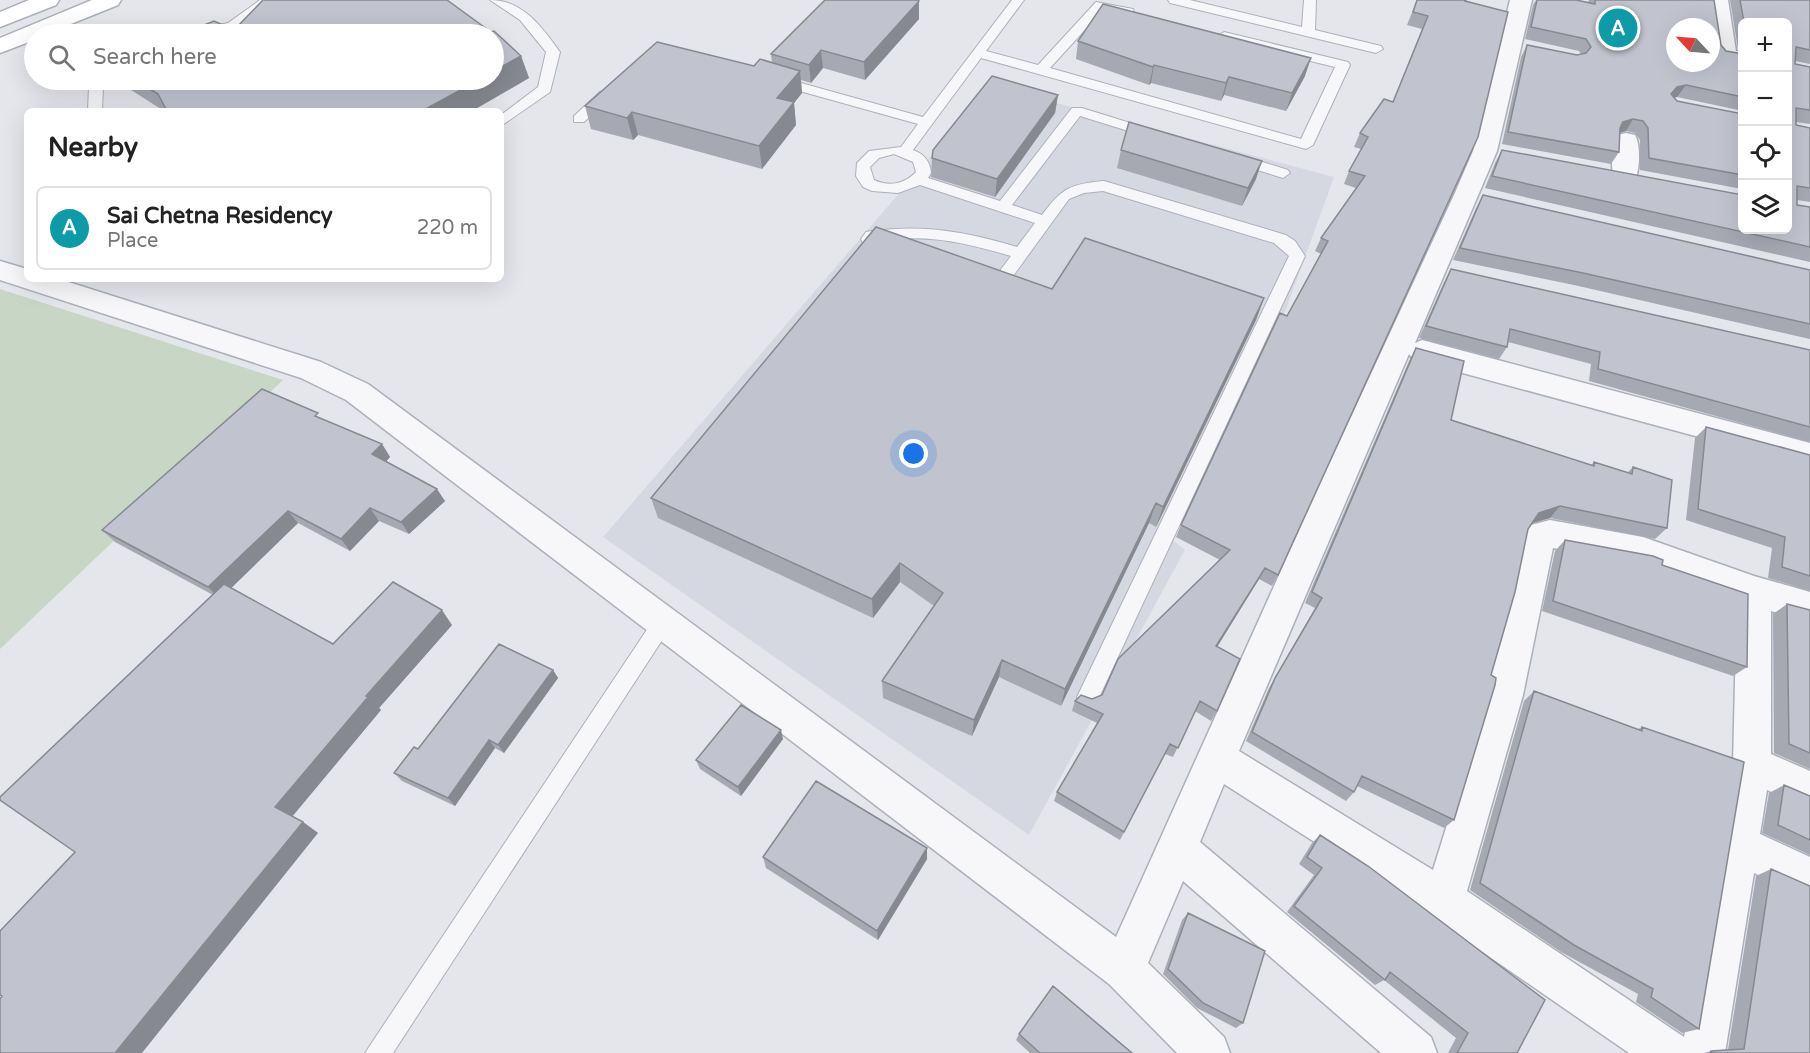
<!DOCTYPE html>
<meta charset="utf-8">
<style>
:root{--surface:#fff;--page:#f6f6f6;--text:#222;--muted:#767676;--line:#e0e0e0;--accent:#1a73e8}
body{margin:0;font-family:"Varela Round",sans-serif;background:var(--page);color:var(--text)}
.controls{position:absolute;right:18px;top:18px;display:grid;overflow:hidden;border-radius:9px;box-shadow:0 6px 24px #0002}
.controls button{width:54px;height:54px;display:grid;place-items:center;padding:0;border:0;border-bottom:2px solid var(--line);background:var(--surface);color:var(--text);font:30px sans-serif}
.compass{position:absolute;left:1666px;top:18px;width:54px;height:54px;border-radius:50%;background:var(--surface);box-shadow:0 6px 24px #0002;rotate:296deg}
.you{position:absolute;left:914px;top:454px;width:21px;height:21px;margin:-15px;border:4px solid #fff;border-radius:50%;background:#1a73e8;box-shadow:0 0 0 9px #1a73e833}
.badge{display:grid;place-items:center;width:39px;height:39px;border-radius:50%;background:var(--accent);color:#fff;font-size:20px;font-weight:700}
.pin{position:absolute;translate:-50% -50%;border:3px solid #fff;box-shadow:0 2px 6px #0006}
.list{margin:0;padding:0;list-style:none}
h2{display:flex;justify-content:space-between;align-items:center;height:78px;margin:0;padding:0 24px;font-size:26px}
h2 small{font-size:20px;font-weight:400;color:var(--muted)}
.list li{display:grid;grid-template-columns:39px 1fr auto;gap:18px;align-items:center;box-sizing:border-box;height:84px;margin:0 12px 12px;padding:0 12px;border:2px solid var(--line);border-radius:9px}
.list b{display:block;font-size:22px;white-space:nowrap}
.list p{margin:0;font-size:20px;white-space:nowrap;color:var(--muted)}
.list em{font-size:20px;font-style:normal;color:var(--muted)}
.icon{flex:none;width:33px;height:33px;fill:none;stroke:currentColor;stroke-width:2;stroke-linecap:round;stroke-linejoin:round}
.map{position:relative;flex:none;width:1810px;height:1053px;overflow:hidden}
.search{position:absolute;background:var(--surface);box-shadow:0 6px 24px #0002;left:24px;top:24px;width:480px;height:66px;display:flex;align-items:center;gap:15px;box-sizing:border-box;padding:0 21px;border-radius:33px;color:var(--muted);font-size:22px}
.panel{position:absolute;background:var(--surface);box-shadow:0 6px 24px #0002;left:24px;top:108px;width:480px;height:174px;border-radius:9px}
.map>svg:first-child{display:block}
.built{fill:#d6d8e1}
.green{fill:#c7d6c5}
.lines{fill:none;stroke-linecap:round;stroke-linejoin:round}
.lane-casing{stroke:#acb0ba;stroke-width:2}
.street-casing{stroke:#acb0ba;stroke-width:3}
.secondary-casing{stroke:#acb0ba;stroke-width:3}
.lane{fill:#f7f7fa;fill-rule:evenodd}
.street{fill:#f7f7fa;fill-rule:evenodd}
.secondary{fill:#fff;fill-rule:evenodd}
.wall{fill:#a6a9b2}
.shaded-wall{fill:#878991}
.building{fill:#c1c4cf;stroke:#878991;stroke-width:1.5;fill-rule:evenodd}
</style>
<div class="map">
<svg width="1810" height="1053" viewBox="0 0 1810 1053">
<rect width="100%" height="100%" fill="#e4e6ec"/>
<path class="built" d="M985,84L1334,177L1251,406L1169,537L1185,550L1029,835L603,537L927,161Z"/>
<path class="green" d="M0,289L283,380L0,649Z"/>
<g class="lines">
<g class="lane-casing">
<path id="lane" d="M260,0H274C254,24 221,37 190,34L192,31L228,23Z
M490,0C523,0 542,27 560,52L550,92L501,126V115L538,87L546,52L520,20Z
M1012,0H1024L986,51L1038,65L1096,2L1133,9L1134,12L1128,16L1103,10L1050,68L1301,139L1335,67L1219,39L1217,36L1224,32L1348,62L1350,65L1313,145L1306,149L981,58L913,150C924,154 930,161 931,173L928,178L1000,201L1072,108H1082L1156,131L1158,134L1151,138L1080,116L1012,205L1042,215C1062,188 1070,184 1104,181L1286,235L1295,241L1305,256L1096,704L1088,707L1080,704L1077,697L1289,256L1274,243L1103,191L1084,193L1069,199L1013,276L1007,277L999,272L1011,256C963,242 917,231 869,244L863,243L861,239L866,232L872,231C924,224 968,232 1017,247L1035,223L920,185L898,193L872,191L863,187L856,176L857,163L869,151L901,147L918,124L771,83L769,80L776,76L923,117ZM894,154L913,162L916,172C905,184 889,187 874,180L870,167L879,158Z
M1168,0H1190L1302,27L1304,0H1316L1315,30L1381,46L1383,49L1376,53L1170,3Z
M96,80H111L103,87L102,111H88L89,86Z
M605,91L610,92V98L584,122H574V116L600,92Z
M1237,154L1288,170L1290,173L1283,178L1232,162L1230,159L1232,156Z
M663,613L670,616L673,622L670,628L393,1053H365L656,616Z"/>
</g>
<g class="street-casing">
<path id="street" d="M1510,0H1532L1497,151L1415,343L1422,340L1810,443V467L1422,362L1412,358L1409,354L1239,751L1433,870L1487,695L1521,541L1531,525L1550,520L1643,537L1754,576L1810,592V622L1771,611V754L1810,771V809L1767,790L1760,834L1810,857V898L1754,873L1725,1053H1629L1429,915L1224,784L1200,842L1431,1037L1437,1053H1381L1183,881L1148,963L1224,1037L1230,1053H1177L1109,984L346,400L301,378L0,280V261L27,269V279H59L321,362L368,384L1116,937L1325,473L1454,195L1473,151ZM1553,548L1642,565L1737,599L1733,764L1684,1037L1467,891L1523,695Z
M1706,0H1728L1736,51L1742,52V66L1718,61L1715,56Z
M1626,133L1635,135C1641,145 1640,172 1634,182L1625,184L1616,182C1610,172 1611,145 1617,135Z"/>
</g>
<g class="secondary-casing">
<path id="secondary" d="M29,0H59L56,5L0,27V12Z
M92,0H121L118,5L46,34H34V40L0,53V38Z"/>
</g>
<use href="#lane" class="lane"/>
<use href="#street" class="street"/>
<use href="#secondary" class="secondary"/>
</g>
<path class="wall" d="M1417,0H1466L1278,575L1272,586L1259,579L1217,646V711L1211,721L1195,711L1173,757L1165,754L1120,840L1054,801L1057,792L1097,723L1072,711L1075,701L1092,699L1102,695L1220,560L1176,537L1181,525L1287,316L1321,254L1315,251L1321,238L1356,188L1344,184L1349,171L1361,149L1354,147L1360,133L1393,102L1422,29L1407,25Z
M1536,0H1576L1588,2L1589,0H1714L1721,45L1726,51L1743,54V111L1677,97L1674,98L1677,101L1743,114V190L1742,189L1640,170V140L1635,133L1626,131L1619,133V152L1611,164L1502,144L1521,57L1527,45L1577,55L1581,54L1579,51L1525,39L1533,5Z
M1730,0H1810V64L1795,61V64L1810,67V124L1796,122V125L1810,128V202L1797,200V205L1810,207V262L1485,188L1495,163L1502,150L1788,230V22H1743V51L1738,49Z
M919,1V19L865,80L823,68L811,83L801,80L802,93L794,103L796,125L762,169L638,135L633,140L591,129L585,106L754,66L772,63L771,54Z
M234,30L521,56L529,78L472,111H164L131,90L124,80H494Z
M1078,41L1305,76L1286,111L1224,95L1221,101L1151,83L1149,85L1076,59Z
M1058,95L1055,113L995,197L931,177L932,158Z
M1121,150L1256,179L1242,206L1117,168Z
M1483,195L1810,270V339L1574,285L1453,260L1476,208Z
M1451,269L1810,350V442L1589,381L1591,364L1508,342L1507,347L1499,359L1419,338L1444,282Z
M1052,289L1264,298L1256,320L1156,527L1149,523L1061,706L999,677L972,736L883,698L882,681L934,606L900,582L873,618L658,518L651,498Z
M1416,348L1451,420L1591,465L1594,462L1627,473L1633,467L1667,528L1655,539L1550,518L1532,523L1528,529L1454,820L1444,828L1357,786L1354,792L1346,801L1246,741L1269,688L1315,608L1305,603L1409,361Z
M322,419L382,444L390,457L386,461L445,501L409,534L379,521L350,551L298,523L231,588L333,644L452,625L379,708L381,710L292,817L303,822L318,833L2,996L75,852L213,595L115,542L102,530Z
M1706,427L1810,455V591L1768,578L1772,548L1686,520L1695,438Z
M1565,540L1747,667L1733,676L1542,611L1555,551Z
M1787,604L1810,610V769L1774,753L1773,614Z
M553,670L558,678L504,753L495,748L455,806L402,781L394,773L418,749Z
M1534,691L1638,729L1642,727L1699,1029L1682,1033L1636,1002L1638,994L1561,952L1470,890L1524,701Z
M783,739L741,796L700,769L696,760Z
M1784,785L1810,797V855L1762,833L1769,793Z
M1320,835L1517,1053H1448L1456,1038L1384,980L1375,985L1287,912L1314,875L1299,864L1312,843Z
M927,848V859L878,940L766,868L763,857Z
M1771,869L1810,1053H1704L1711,1051L1728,1050L1756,876Z
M1188,913L1243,1023L1236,1028L1197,1008L1163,974L1182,920Z
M1019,1034L1132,1053H1030L1016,1040Z"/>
<path class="shaded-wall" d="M919,1V19L865,80L864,62Z
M821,50L823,68L811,83L809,65Z
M521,56L529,78L472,111H422L479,80H494V71Z
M1311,58L1305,76L1286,111L1292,93Z
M1154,65L1151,83L1149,85L1153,67Z
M800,71L802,93L794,103L796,125L762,169L759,146L777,98Z
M1229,77L1224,95L1221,101L1226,83Z
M1686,85L1677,97L1668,99L1671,94L1677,87Z
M1058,95L1055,113L995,197L997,179Z
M632,112L638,135L633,140L627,118Z
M1633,119L1626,131L1615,134L1623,122Z
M1262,161L1256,179L1242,206L1248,188Z
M1264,298L1256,320L1156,527L1163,507Z
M382,444L390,457L381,467L372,454Z
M437,489L445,501L409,534L401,522Z
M1156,503L1149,523L1061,706L1065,689Z
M1560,506L1550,518L1529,524L1539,513Z
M370,508L379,521L350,551L341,539Z
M288,511L298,523L220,599L208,587Z
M900,563V582L873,618L872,599Z
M1265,568L1259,579L1211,657L1216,646Z
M442,610L452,625L379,708L381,710L290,819L275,807L366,696Z
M1002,660L999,677L972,736L974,720Z
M553,670L558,678L504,753L498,745Z
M781,730L783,739L741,796L738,787Z
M489,740L495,748L455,806L448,798Z
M303,822L318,833L142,1053H115Z
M927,848V859L878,940L877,931Z"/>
<path class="building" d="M263,0H447L491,32L494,31L521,56L494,71V34H170L189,31L214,21L234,30Z
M825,0H917L919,1L864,62L821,50L809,65L771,54Z
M1417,0H1466L1465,1L1508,12L1478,137L1278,575L1265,568L1216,646L1240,659L1217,711L1200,701L1178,748L1170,744L1124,832L1057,792L1103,714L1075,701L1081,695L1092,699L1102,695L1118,659L1230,550L1181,525L1280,313L1287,316L1328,241L1321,238L1365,176L1349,171L1368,137L1360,133L1384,99L1393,102L1428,16L1413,12Z
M1537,0H1576L1595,4V0H1714L1721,45L1726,51L1743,54V97L1686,85L1677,87L1671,94L1677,101L1743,114V175L1649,158L1648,128L1643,121L1633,119L1623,122L1620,128L1619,152L1508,132L1527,45L1577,55L1586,53L1591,47L1586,39L1531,27ZM1675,27H1711V63H1675Z
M1740,0H1810V50L1796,47L1795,64L1810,67V110L1796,108V125L1810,128V188L1797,186V205L1810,207V247L1492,176L1502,150L1743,195V230H1788V22H1744Z
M1103,4L1311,58L1292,93L1229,77L1226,83L1154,65L1153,67L1078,41Z
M657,42L754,66L760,59L800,71L777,98L794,102L759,146L632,112L627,118L585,106Z
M992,76L1058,95L997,179L932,158L933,150Z
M135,80H479L422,111H167L158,94Z
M1129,122L1262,161L1248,188L1121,150Z
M1483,195L1810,270V324L1583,273L1460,248Z
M876,227L1052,289L1085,238L1264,298L1163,507L1156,503L1065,689L1002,660L974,720L882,681L943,593L900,563L872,599L651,498Z
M1451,269L1810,350V427L1598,369L1600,352L1510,329L1507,347L1426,326Z
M1416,348L1464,361L1451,420L1594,466V462L1632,474L1633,467L1672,480L1667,528L1560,506L1539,513L1528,529L1515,592L1491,675L1496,678L1495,685L1454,820L1362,776L1354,792L1252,732L1275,678L1322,598L1312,592Z
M262,389L318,413L315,416L382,444L372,454L437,489L401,522L370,508L341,539L288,511L208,587L102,530Z
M1706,427L1810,455V576L1782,567L1785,537L1698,509Z
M1565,540L1653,556L1663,560L1662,565L1748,594L1747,667L1553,601Z
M393,582L442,610L366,696L368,697L275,807L303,822L115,1053H0V999L2,996L0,995V931L75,852L0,800V797L224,584L333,644Z
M1787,604L1810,610V753L1789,744Z
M499,644L553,670L498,745L489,740L448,798L394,773L414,747L418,749Z
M1534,691L1642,731V727L1744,762L1699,1029L1651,997L1653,989L1574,945L1480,883Z
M741,705L781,730L738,787L696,760Z
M816,781L927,848L877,931L763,857Z
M1784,785L1810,796V840L1778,825Z
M1320,835L1368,866L1545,1000L1517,1053H1457L1468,1033L1390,972L1385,980L1294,906L1322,868L1307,857Z
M1771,869L1810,886V1053H1710L1711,1051L1744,1049Z
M1188,913L1265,951L1243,1023L1203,1003L1168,969Z
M1053,986L1132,1053H1040L1019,1034Z"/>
</svg>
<div class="controls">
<button>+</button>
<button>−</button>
<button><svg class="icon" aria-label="locate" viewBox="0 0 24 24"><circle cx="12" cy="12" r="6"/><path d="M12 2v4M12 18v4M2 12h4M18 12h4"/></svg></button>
<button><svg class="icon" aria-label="layers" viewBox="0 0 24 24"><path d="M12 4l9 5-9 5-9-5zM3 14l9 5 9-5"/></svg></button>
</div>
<svg class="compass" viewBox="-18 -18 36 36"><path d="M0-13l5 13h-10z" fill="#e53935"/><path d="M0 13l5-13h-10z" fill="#767676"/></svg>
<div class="you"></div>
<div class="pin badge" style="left:1618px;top:28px;background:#0f9aa8">A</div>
<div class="search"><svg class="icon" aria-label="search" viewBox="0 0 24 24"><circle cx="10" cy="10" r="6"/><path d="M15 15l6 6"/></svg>Search here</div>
<section class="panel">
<h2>Nearby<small></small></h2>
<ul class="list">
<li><span class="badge" style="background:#0f9aa8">A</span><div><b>Sai Chetna Residency</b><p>Place</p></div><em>220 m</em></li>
</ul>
</section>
</div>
